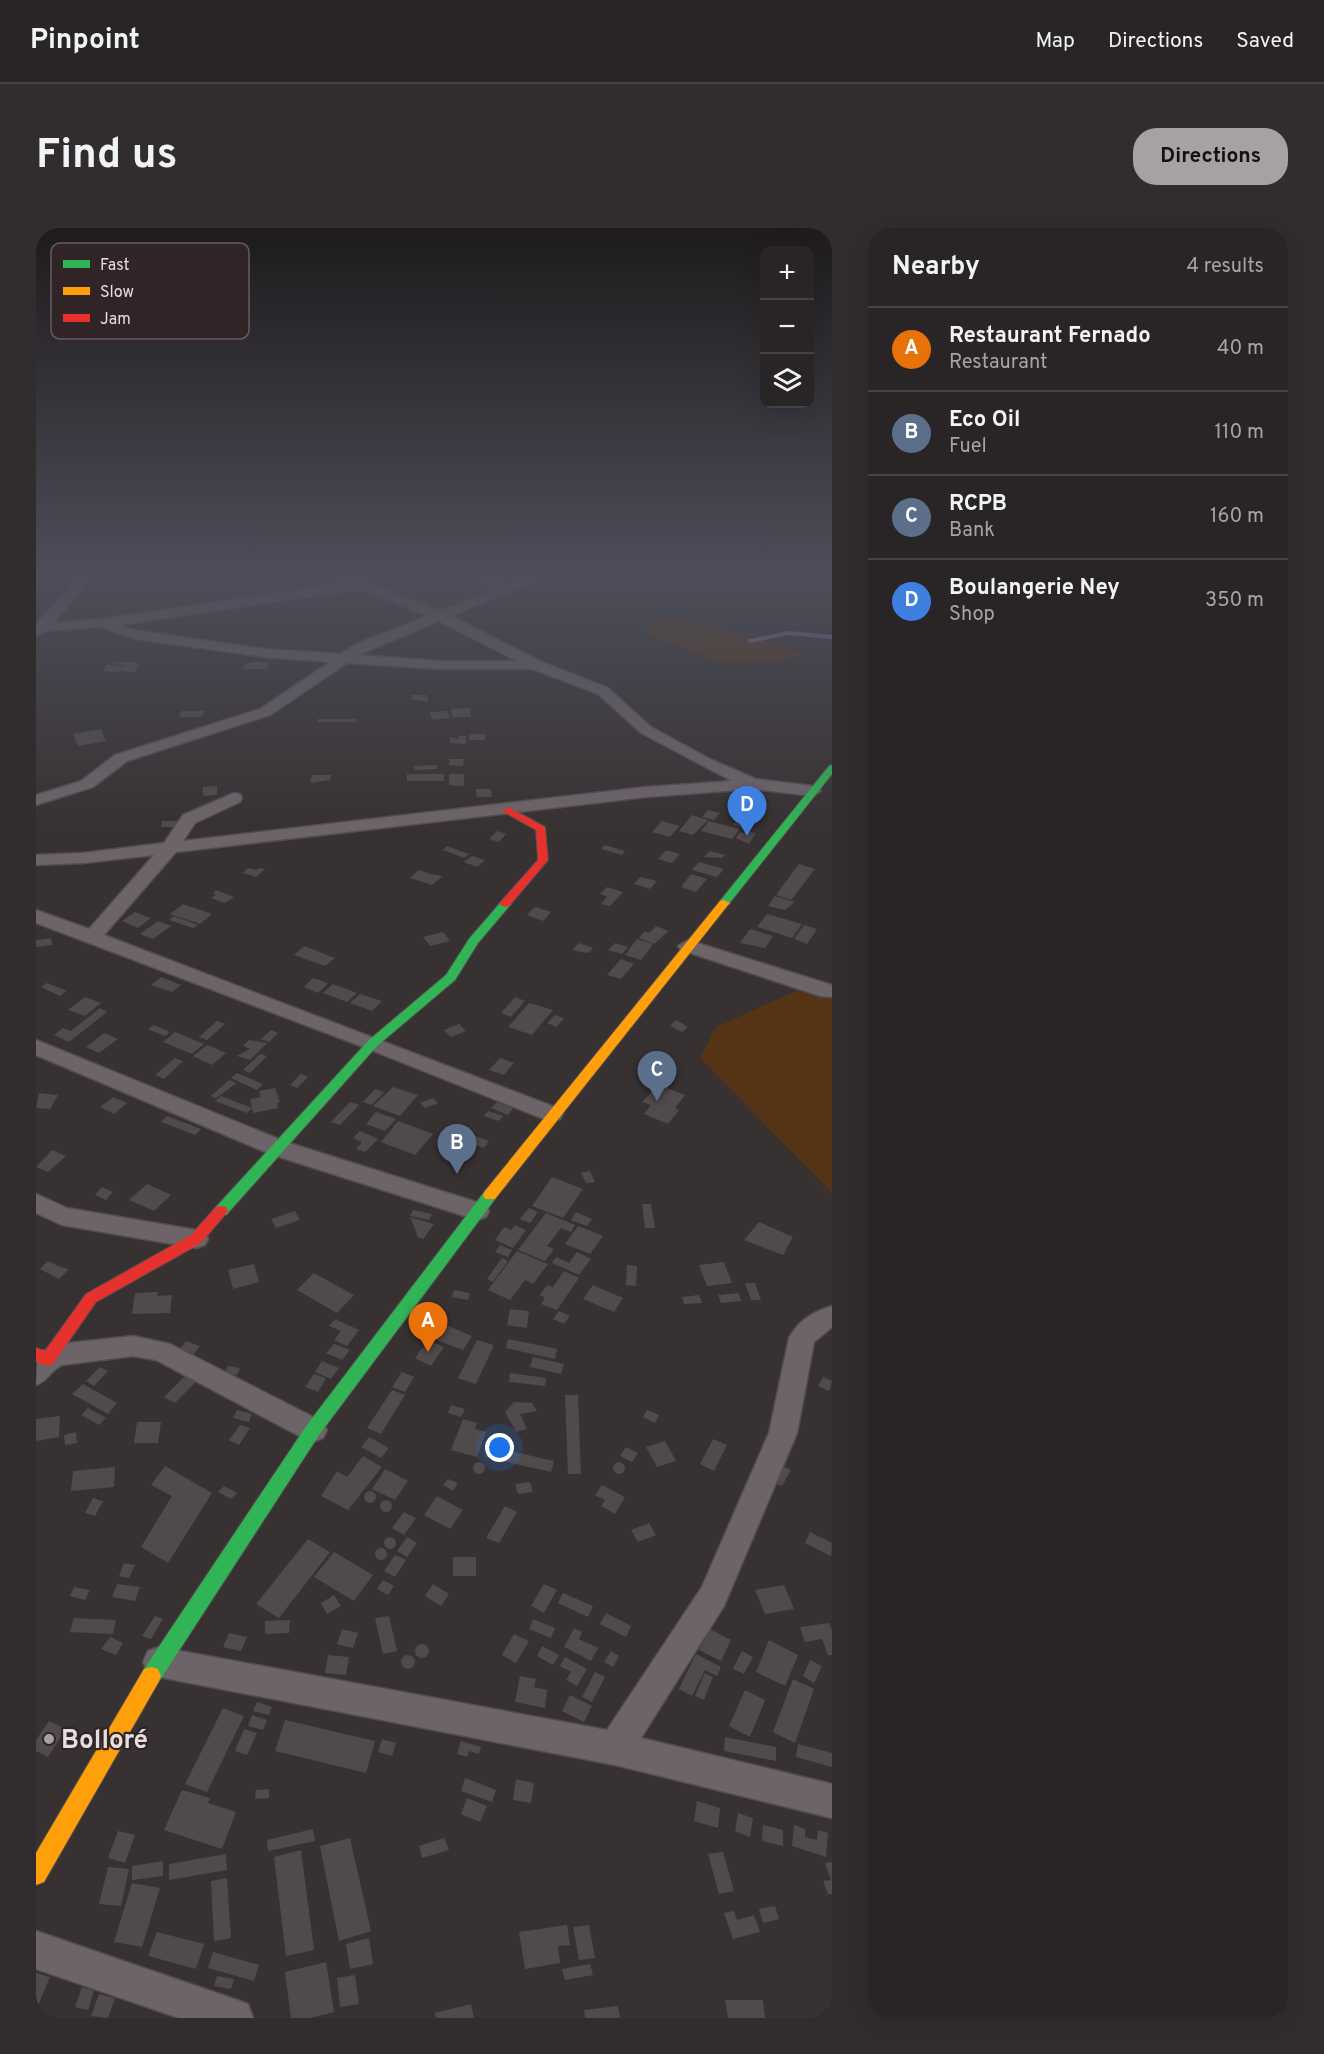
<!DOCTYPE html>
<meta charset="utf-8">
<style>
:root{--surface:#292526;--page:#312d2e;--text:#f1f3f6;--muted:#a5a5a7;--line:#454243;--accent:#a8a1a2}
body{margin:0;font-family:Overpass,sans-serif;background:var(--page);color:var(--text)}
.controls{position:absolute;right:18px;top:18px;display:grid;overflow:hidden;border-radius:12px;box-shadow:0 6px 24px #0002}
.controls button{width:54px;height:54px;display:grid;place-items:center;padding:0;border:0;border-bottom:2px solid var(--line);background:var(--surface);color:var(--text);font:30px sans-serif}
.you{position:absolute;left:464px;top:1220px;width:21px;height:21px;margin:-15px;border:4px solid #fff;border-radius:50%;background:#1a73e8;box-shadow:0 0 0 9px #1a73e833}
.badge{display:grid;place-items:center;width:39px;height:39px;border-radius:50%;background:var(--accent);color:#fff;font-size:20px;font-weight:700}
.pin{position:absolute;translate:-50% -50px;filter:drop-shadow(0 2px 3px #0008)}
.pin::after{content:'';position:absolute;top:32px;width:21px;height:18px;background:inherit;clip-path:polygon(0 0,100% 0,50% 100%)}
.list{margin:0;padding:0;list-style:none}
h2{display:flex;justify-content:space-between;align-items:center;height:78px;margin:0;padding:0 24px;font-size:26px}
h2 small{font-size:20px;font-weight:400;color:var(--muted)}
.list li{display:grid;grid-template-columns:39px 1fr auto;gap:18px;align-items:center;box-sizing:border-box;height:84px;padding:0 24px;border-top:2px solid var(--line)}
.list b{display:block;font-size:22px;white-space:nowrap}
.list p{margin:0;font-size:20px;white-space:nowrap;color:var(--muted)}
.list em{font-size:20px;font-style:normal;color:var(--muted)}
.icon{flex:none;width:33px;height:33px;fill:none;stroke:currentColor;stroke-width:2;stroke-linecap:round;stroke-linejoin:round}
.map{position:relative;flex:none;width:796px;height:1790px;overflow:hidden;border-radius:24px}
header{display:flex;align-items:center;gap:36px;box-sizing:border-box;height:84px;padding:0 30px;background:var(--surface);border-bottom:2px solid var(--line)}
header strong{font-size:28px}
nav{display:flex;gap:33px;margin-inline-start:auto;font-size:21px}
.intro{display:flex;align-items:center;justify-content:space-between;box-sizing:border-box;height:144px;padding:0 36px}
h1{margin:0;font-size:42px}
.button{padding:15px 27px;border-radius:24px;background:var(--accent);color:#111;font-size:21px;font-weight:700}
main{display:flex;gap:36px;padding:0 36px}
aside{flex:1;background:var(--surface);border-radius:24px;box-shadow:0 6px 24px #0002}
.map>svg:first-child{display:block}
.green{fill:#553415}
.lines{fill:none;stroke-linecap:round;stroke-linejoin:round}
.stream{stroke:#87699c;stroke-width:4}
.building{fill:#504b4a}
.street-casing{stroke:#524d4e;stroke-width:3}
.fast-casing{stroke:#524d4e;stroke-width:2}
.slow-casing{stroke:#524d4e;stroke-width:2}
.jam-casing{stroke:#524d4e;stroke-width:2}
.street{fill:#6d6469;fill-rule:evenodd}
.fast{fill:#30b455;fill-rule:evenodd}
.slow{fill:#ff9f0a;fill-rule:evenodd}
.jam{fill:#e5322d;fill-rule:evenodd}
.poi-dot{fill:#a8a1a2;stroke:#302426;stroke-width:2}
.labels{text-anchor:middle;stroke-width:4.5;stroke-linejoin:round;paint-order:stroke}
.near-poi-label{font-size:26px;font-weight:bold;fill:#e5ddde;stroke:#302426;text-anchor:start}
.key{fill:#302426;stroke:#665c5d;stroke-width:1.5}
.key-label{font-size:16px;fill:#e5ddde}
</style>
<header>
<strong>Pinpoint</strong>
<nav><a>Map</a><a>Directions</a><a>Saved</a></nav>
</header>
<div class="intro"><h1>Find us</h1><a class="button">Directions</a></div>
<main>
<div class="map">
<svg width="796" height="1790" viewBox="0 0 796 1790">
<rect width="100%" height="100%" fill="#373132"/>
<path class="green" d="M626,390L649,391L706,408L740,415L767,427L740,434L686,435L617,409L608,396Z
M760,763L790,770L796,768V965L664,830L680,799Z"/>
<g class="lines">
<path class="stream" d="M714,413L753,405L796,409"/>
</g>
<path class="building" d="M78,434H97L103,436L99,444L84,443L88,437L77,436Z
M218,434H233L231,441H207L209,436Z
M71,436L76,438H86L83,444L67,443Z
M376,467H391L392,474L375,471Z
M434,480L435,489H416L415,481Z
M145,483H168L166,489H143Z
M411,483L414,490L396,492L394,484Z
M282,491H320V494H282Z
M65,501L70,513L42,518L37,506Z
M433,506H449V512H433Z
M423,508H430V516L414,515V509L423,511Z
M413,531H428L427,538L413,537Z
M401,537V541L379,542L378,538Z
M371,546H408V553H371Z
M413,546H428V558L413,557Z
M276,547H295L294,552L274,555Z
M181,558V567L167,568V559Z
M440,561H455L456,569H441Z
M717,573L729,576L709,600L697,597Z
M672,582L684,585L678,592L666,589Z
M656,587L672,592L657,607L643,603Z
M126,593H141L140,599H125Z
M626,593L644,598L634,609L616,604Z
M673,593L704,601L696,611L665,603Z
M461,603L470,606L463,614L453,611Z
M710,603L720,605L713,616L700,610L704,604L708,605Z
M569,617L589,623L586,627L565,621Z
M411,618L433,626L428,630L407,622Z
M630,622L644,626L636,635L622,631Z
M674,623L689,627L686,630L668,629Z
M436,628L449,632L441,639L428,634Z
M663,634L688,641L681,649L656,642Z
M763,636L779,641L755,672L740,667Z
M212,640L220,642L224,640L229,641L220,649L207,645Z
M383,642L394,646L407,648L396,657L374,650Z
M655,646L671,651L660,664L645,659Z
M604,649L621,653L614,661L598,656Z
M571,659L587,664L574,678L565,676L571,669L564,666Z
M180,662L198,669L189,675L175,670L180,667L177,665Z
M739,668L759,674L749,682L732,678Z
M147,676L176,686L164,696L134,686Z
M499,679L515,684L507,693L491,687Z
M99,684L115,690L102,700L86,693Z
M731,686L766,696L756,710L721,699Z
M138,688L162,697L157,700L133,692Z
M122,693L135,698L117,711L104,706Z
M768,697L781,701L771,716L758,711Z
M620,698L633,703L618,716L603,710L609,703L613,705Z
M714,701L737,708L729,720L704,715Z
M407,704L414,713L394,718L387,709Z
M15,710L16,717L0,719V712Z
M601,711L617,716L605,732L589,727Z
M543,715L557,720L552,725L536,722Z
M579,715L592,719L586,726L572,722Z
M268,718L299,730L289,738L258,727Z
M585,731L598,736L585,751L571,747Z
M125,749L145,757L136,764L115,757Z
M277,750L292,755L282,765L268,759Z
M11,755L31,763L24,768L5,759Z
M297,756L321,765L311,774L287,765Z
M324,766L346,773L336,783L314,775Z
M49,769L65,775L49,788L32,782Z
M479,769L489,773L475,789L465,785Z
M493,775L517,782L496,807L472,799Z
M64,780L71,784L33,814L18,807L27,800L35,803Z
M519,787L528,790L521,799L511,795Z
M640,792L652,799L646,804L634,798Z
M181,793L189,796L171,812L163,809Z
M423,796L430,803L415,809L408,802Z
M118,797L134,804L129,808L112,801Z
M235,802L242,805L233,814L225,811Z
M139,804L168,816L156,826L127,814Z
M68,805L82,811L63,825L50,819Z
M213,812L231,815L214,832L201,828L214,821L207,818Z
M171,817L190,825L176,837L157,828Z
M224,826L231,828L214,845L207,842Z
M139,830L147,833L128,851L119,847Z
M464,830L478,835L468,847L453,842Z
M201,845L227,856L221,862L195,850Z
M265,846L272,849L261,860L254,857Z
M193,852L201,855L180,870L175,868Z
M623,857L649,867L639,880L643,882L632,896L608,886L615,877L606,874Z
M357,859L382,867L364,888L337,878Z
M239,860L244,874L241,875L242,880L217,885L214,871L225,869L223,863Z
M339,861L348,864L336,877L327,874Z
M3,865L22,867L14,881L0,880Z
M185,868L216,880L211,885L179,873Z
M77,869L91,875L78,886L64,879Z
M397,870L402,875L389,880L384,875Z
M314,874L323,877L304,897L295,894Z
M461,874L477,880L472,887L455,880Z
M452,883L467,888L463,893L448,888Z
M340,884L360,891L349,903L330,896Z
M131,888L165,901L159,907L125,894Z
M362,893L397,906L379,927L345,914Z
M324,903L342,911L329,924L320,921L326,914L317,910Z
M431,905L453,913L448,920L425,912Z
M16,922L30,928L12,944L0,939Z
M554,943L559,954L550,955L545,945Z
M516,949L547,961L527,990L496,978Z
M111,956L135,967L118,983L93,972Z
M66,959L77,964L70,972L59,967Z
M606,976H615L619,1000H609Z
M493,980L502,984L494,995L484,991Z
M377,982L396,986L393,992L374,988Z
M259,983L264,992L240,1000L235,991Z
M540,984L556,991L551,998L535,992Z
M510,985L539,997L535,1004L525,1000L511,1018L518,1021L509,1033L482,1022Z
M374,989L398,996L387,1011L382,1009Z
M723,994L757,1009L747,1027L708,1012Z
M479,997L490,1002L477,1020L459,1012L468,999L475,1002Z
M542,998L567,1008L554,1026L529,1016Z
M464,1017L476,1022L472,1029L459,1024Z
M481,1023L512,1036L497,1056L489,1052L474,1072L452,1062Z
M541,1024L555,1031L543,1047L516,1035L520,1029L533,1035Z
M466,1030L472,1033L457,1054L451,1051Z
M12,1033L24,1039L33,1041L23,1051L4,1041Z
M688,1034L696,1055L671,1058L663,1037Z
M218,1036L223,1054L197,1061L192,1042Z
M591,1037L601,1038L600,1058L590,1057Z
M528,1043L543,1050L521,1082L505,1076L509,1070L504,1067L511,1057L517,1059Z
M278,1045L318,1067L301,1085L261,1062Z
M709,1055H719L725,1072H715Z
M557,1057L587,1070L578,1084L547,1071Z
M418,1062L434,1065L432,1072L416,1069Z
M122,1064L121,1068L136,1067L134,1085L96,1086L99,1065Z
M703,1065L705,1073L685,1075L682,1067Z
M663,1067L666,1075L648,1076L646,1069Z
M474,1081L493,1083L491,1100L471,1097Z
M523,1083L534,1088L528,1096L517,1091Z
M299,1091L323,1102L311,1118L298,1112L305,1103L293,1098Z
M405,1095L436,1108L427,1122L395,1110Z
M472,1111L521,1121L519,1131L470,1120Z
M392,1112L408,1119L395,1138L379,1130Z
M441,1112L458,1117L440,1156L422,1150Z
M150,1113L164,1118L158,1126L144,1121Z
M298,1116L314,1122L306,1132L290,1125Z
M497,1129L528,1136L525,1146L494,1139Z
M286,1133L303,1140L295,1151L279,1144Z
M192,1138L204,1140L201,1147L189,1145Z
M64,1139L72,1143L58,1158L50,1153Z
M366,1144L378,1149L369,1164L356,1159Z
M474,1145L510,1150L509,1158L473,1154Z
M151,1146L162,1152L139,1175L128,1169Z
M278,1146L290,1150L282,1164L269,1159Z
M787,1149L796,1153L793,1163L782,1158Z
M47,1156L81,1175L72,1186L36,1166Z
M356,1162L369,1167L345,1206L331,1200Z
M529,1167H542L545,1246H532Z
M478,1174L496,1175L501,1183L484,1186L491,1201L480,1204L469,1184Z
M415,1177L429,1181L425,1189L412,1185Z
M52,1180L70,1190L63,1197L45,1187Z
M201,1182L216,1186L213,1194L197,1190Z
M611,1182L623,1187L619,1195L607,1189Z
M24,1188L23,1209L0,1213V1191Z
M427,1191L441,1195L439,1201L450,1204L441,1229L415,1222Z
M101,1194H125L122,1215H98Z
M204,1197L214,1200L203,1217L193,1212Z
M40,1204L41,1215L29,1217L28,1207Z
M333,1209L353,1220L345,1230L325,1219Z
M677,1211L691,1217L678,1243L664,1236Z
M629,1213L640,1233L621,1239L610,1219Z
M452,1218L518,1233L515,1244L449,1229Z
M590,1219L602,1225L596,1234L584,1228Z
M327,1228L346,1239L312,1282L285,1268L301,1243L311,1249Z
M577 1240a6 6 0 1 1 12 0a6 6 0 1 1-12 0Z
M437 1240a6 6 0 1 1 12 0a6 6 0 1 1-12 0Z
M742,1236L755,1242L746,1258L734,1253Z
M129,1238L176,1265L132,1335L105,1319L136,1268L115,1257Z
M79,1239L78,1259L35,1263L37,1243Z
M349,1241L372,1253L359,1272L336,1261Z
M412,1251L422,1255L417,1263L407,1257Z
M494,1254L497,1264L482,1266L479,1256Z
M566,1257L589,1269L579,1286L565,1278L569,1272L559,1267Z
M188,1258L201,1265L195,1271L182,1264Z
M328 1269a6 6 0 1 1 12 0a6 6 0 1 1-12 0Z
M401,1268L427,1282L414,1301L388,1287Z
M57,1270L67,1273L59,1288L49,1285Z
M344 1278a6 6 0 1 1 12 0a6 6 0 1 1-12 0Z
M469,1278L481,1284L463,1315L450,1310Z
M368,1284L380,1290L368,1307L356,1300Z
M613,1295L620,1307L602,1314L595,1302Z
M774,1304L796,1315L795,1328L769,1315Z
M348 1315a6 6 0 1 1 12 0a6 6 0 1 1-12 0Z
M371,1309L381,1315L371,1329L361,1323Z
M272,1311L294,1324L243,1390L220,1376Z
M339 1326a6 6 0 1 1 12 0a6 6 0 1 1-12 0Z
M298,1324L337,1347L318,1373L278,1349Z
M359,1327L370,1332L359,1349L348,1343Z
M417,1329H440V1348H417Z
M88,1335L99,1337L93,1350L83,1348Z
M347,1352L358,1358L352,1367L341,1361Z
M81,1356L104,1359L99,1373L76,1369Z
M397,1356L413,1366L405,1378L389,1368Z
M508,1356L521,1362L508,1385L495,1378Z
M748,1357L758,1381L729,1386L719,1362Z
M38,1359L54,1362L49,1372L34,1368Z
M527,1365L557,1378L552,1389L522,1375Z
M298,1367L305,1378L291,1386L285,1375Z
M570,1385L595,1398L590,1409L564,1396Z
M119,1388L127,1391L115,1411L106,1408Z
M353,1388L361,1423L347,1426L339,1390Z
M38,1390L80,1392L77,1406L34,1404Z
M497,1391L519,1400L515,1410L493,1401Z
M254,1392L253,1405L229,1406V1393Z
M793,1395L796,1402V1427H792L786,1411L769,1414L764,1399Z
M538,1400L546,1404L543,1411L562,1420L555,1433L528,1419Z
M306,1401L322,1405L317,1420L301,1416Z
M674,1401L695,1412L685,1433L663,1422Z
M193,1405L211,1409L205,1423L187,1419Z
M478,1406L493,1413L480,1435L466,1427Z
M74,1409L87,1415L80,1427L65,1421Z
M733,1412L762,1427L749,1458L720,1444Z
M379 1423a7 7 0 1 1 14 0a7 7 0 1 1-14 0Z
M506,1418L523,1427L517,1437L501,1428Z
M575,1423L583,1428L577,1439L568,1434Z
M706,1423L717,1429L708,1446L697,1441Z
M660,1426L685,1439L681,1448L669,1442L656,1468L643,1461Z
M292,1427L313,1429L310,1447L289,1445Z
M365 1434a7 7 0 1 1 14 0a7 7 0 1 1-14 0Z
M529,1429L551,1441L541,1458L530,1452L535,1444L524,1438Z
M774,1432L786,1438L778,1455L767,1448Z
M559,1444L569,1449L556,1474L546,1469Z
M669,1445L677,1449L668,1472L659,1468Z
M484,1448L500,1451L498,1459L511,1462L509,1480L479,1474Z
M757,1451L778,1461L759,1515L737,1504Z
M709,1462L729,1472L714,1509L693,1498Z
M534,1467L556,1478L548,1494L526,1483Z
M221,1474L236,1479L233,1487L217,1483Z
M187,1480L208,1488L171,1564L149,1556Z
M216,1487L231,1492L227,1502L212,1498Z
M249,1492L339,1513L330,1545L239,1523Z
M13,1493L30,1501L12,1529L0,1523V1512Z
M208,1501L221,1505L211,1527L199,1523Z
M689,1509L740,1519V1533L688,1523Z
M346,1511L360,1515L356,1528L342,1524Z
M425,1513L445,1519L443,1526L433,1523L431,1529L421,1526Z
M762,1516L796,1525V1539L760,1529Z
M429,1550L460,1562L456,1574L425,1563Z
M480,1551L498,1555L495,1575L477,1572Z
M233,1561V1570L219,1571L220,1562Z
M146,1562L174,1570L172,1575L200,1584L186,1621L128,1602Z
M431,1570L451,1578L444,1594L425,1586Z
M661,1573L684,1580L682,1600L658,1593Z
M702,1585L717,1590L714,1609L699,1603Z
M727,1597L747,1602V1618L726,1613Z
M758,1597L769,1601V1609L781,1612L782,1602L792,1605L790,1629L756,1618Z
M277,1601L279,1613L232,1623L231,1612Z
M82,1603L99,1607L89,1635L72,1630Z
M314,1610L335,1703L303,1713L284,1618Z
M408,1610L413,1622L386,1630L383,1618Z
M265,1622L278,1722L250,1728L238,1629Z
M687,1624L698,1663L683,1666L672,1626Z
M190,1626L191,1642L133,1652V1636Z
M127,1633V1648L96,1652V1638Z
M796,1634V1666H792L787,1653L795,1652L789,1635Z
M72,1639L93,1641L85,1678L63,1676Z
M191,1650L195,1710L178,1713L175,1653Z
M96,1655L124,1660L106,1719L78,1714Z
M739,1678L743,1691L727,1695L723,1681Z
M698,1683L701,1692L718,1687L724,1704L697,1711L688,1685Z
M531,1697L534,1717L522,1718L524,1735L489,1741L483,1704Z
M553,1697L559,1730L543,1732L537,1699Z
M121,1704L168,1716L160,1741L112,1728Z
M333,1710L337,1736L314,1741L310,1716Z
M177,1724L223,1737L218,1753L172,1740Z
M290,1734L298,1784L274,1790H255L249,1744Z
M554,1736L557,1747L529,1752L526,1741Z
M0,1745L14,1749L0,1782Z
M319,1747L323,1776L304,1779L301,1750Z
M181,1748L198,1751L195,1761L178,1758Z
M46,1759L58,1763L52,1782L39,1779Z
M63,1766L79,1770L72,1790L55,1788Z
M689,1772H727L729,1790H692Z
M435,1776L438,1790H400L399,1785Z
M582,1778L584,1790H549L548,1782Z"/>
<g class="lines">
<g class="street-casing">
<path id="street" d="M45,347H58L17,395L67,391L309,355L294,347H312L404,383L461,361L427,347H446L472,356L495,347H513L415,388L506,434L572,460L615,499L674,531L720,551L777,558L785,563L777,568L717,561L610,569L140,624L68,707L524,881L527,886L524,891L516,893L508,891L330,820L0,695V682L53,701L118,627L47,635L0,637V627L47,625L128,615L147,587L198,565L204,566L206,570L204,574L159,595L147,613L610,559L696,553L605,505L562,466L497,441H405L311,435L234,487L91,533L57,559L0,577V567L45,553L79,527L224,481L294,434L229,429L100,411L64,399L9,403L0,408V396ZM324,361L392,388L320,416L305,426L229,421L102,403L83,397ZM403,393L481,433H405L322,427Z
M652,712L796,757V769L784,768L645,722L642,718Z
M0,812L250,914L450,977L453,983L450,989L441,992L234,926L0,827Z
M0,966L31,980L160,1002L169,1005L172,1011L169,1017L160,1020L26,997L0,985Z
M796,1078V1099L778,1114L761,1205L688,1378L605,1510L796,1556V1590L579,1537L123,1449L112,1445L107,1434L112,1423L123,1419L571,1502L666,1359L733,1205L753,1110C763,1092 777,1084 796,1078Z
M97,1108L134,1116L287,1194L291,1202L287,1210L277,1214L267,1210L120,1132L97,1128L26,1137C15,1142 12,1153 0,1157L2,1125L24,1116Z
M0,1703L198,1771L212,1776L217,1790H143L0,1741Z"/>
</g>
<g class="fast-casing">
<path id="fast" d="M796,537V546L692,677H684V673L793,538Z
M469,673L475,676L442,715L419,752L341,818L190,987H180L178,983L180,979L333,812L410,747L433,711L465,674Z
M454,962L459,963L461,967L459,971L283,1207L122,1455L115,1457L108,1455L105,1448L108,1441L271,1197L449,963Z"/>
</g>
<g class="slow-casing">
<path id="slow" d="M688,672L694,675L692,677L459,971H449L447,967L449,963L684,673Z
M115,1439L122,1441L125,1448L122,1455L8,1654L0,1657V1625L108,1441Z"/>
</g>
<g class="jam-casing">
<path id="jam" d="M472,579L509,599L512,632L473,678L469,679L463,676L502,632L500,602L468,584L467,582Z
M185,978L190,979L192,983L165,1015L60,1074L17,1136L11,1138L0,1134V1120L9,1123L50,1066L155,1007L180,979Z"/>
</g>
<use href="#street" class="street"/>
<use href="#fast" class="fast"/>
<use href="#slow" class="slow"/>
<use href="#jam" class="jam"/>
</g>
<linearGradient id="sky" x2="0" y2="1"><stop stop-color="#1e1b1c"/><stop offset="0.58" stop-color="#4d4e5a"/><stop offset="1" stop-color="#4d4e5a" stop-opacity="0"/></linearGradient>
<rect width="796" height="598" fill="url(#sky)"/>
<circle class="poi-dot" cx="13" cy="1511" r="6"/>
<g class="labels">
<g class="near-poi-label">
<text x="25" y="1520">Bolloré</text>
</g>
</g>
<rect x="15" y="15" width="198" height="96" rx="9" class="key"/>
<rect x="27" y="32" width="27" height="8" fill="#30b455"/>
<rect x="27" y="59" width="27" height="8" fill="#ff9f0a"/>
<rect x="27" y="86" width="27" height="8" fill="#e5322d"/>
<g class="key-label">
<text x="64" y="42">Fast</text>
<text x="64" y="69">Slow</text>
<text x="64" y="96">Jam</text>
</g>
</svg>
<div class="controls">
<button>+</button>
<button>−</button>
<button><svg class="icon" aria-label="layers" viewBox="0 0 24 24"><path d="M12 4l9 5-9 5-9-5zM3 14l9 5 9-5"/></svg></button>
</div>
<div class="you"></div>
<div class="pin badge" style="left:392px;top:1124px;background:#e8710a">A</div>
<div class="pin badge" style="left:421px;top:946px;background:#5c6f8a">B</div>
<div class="pin badge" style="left:621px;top:873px;background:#5c6f8a">C</div>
<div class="pin badge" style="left:711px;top:608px;background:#3f7fe0">D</div>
</div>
<aside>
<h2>Nearby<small>4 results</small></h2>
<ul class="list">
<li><span class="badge" style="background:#e8710a">A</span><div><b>Restaurant Fernado</b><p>Restaurant</p></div><em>40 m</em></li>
<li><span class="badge" style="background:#5c6f8a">B</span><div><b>Eco Oil</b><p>Fuel</p></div><em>110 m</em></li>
<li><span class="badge" style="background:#5c6f8a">C</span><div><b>RCPB</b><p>Bank</p></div><em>160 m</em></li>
<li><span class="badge" style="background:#3f7fe0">D</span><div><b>Boulangerie Ney</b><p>Shop</p></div><em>350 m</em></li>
</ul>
</aside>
</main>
